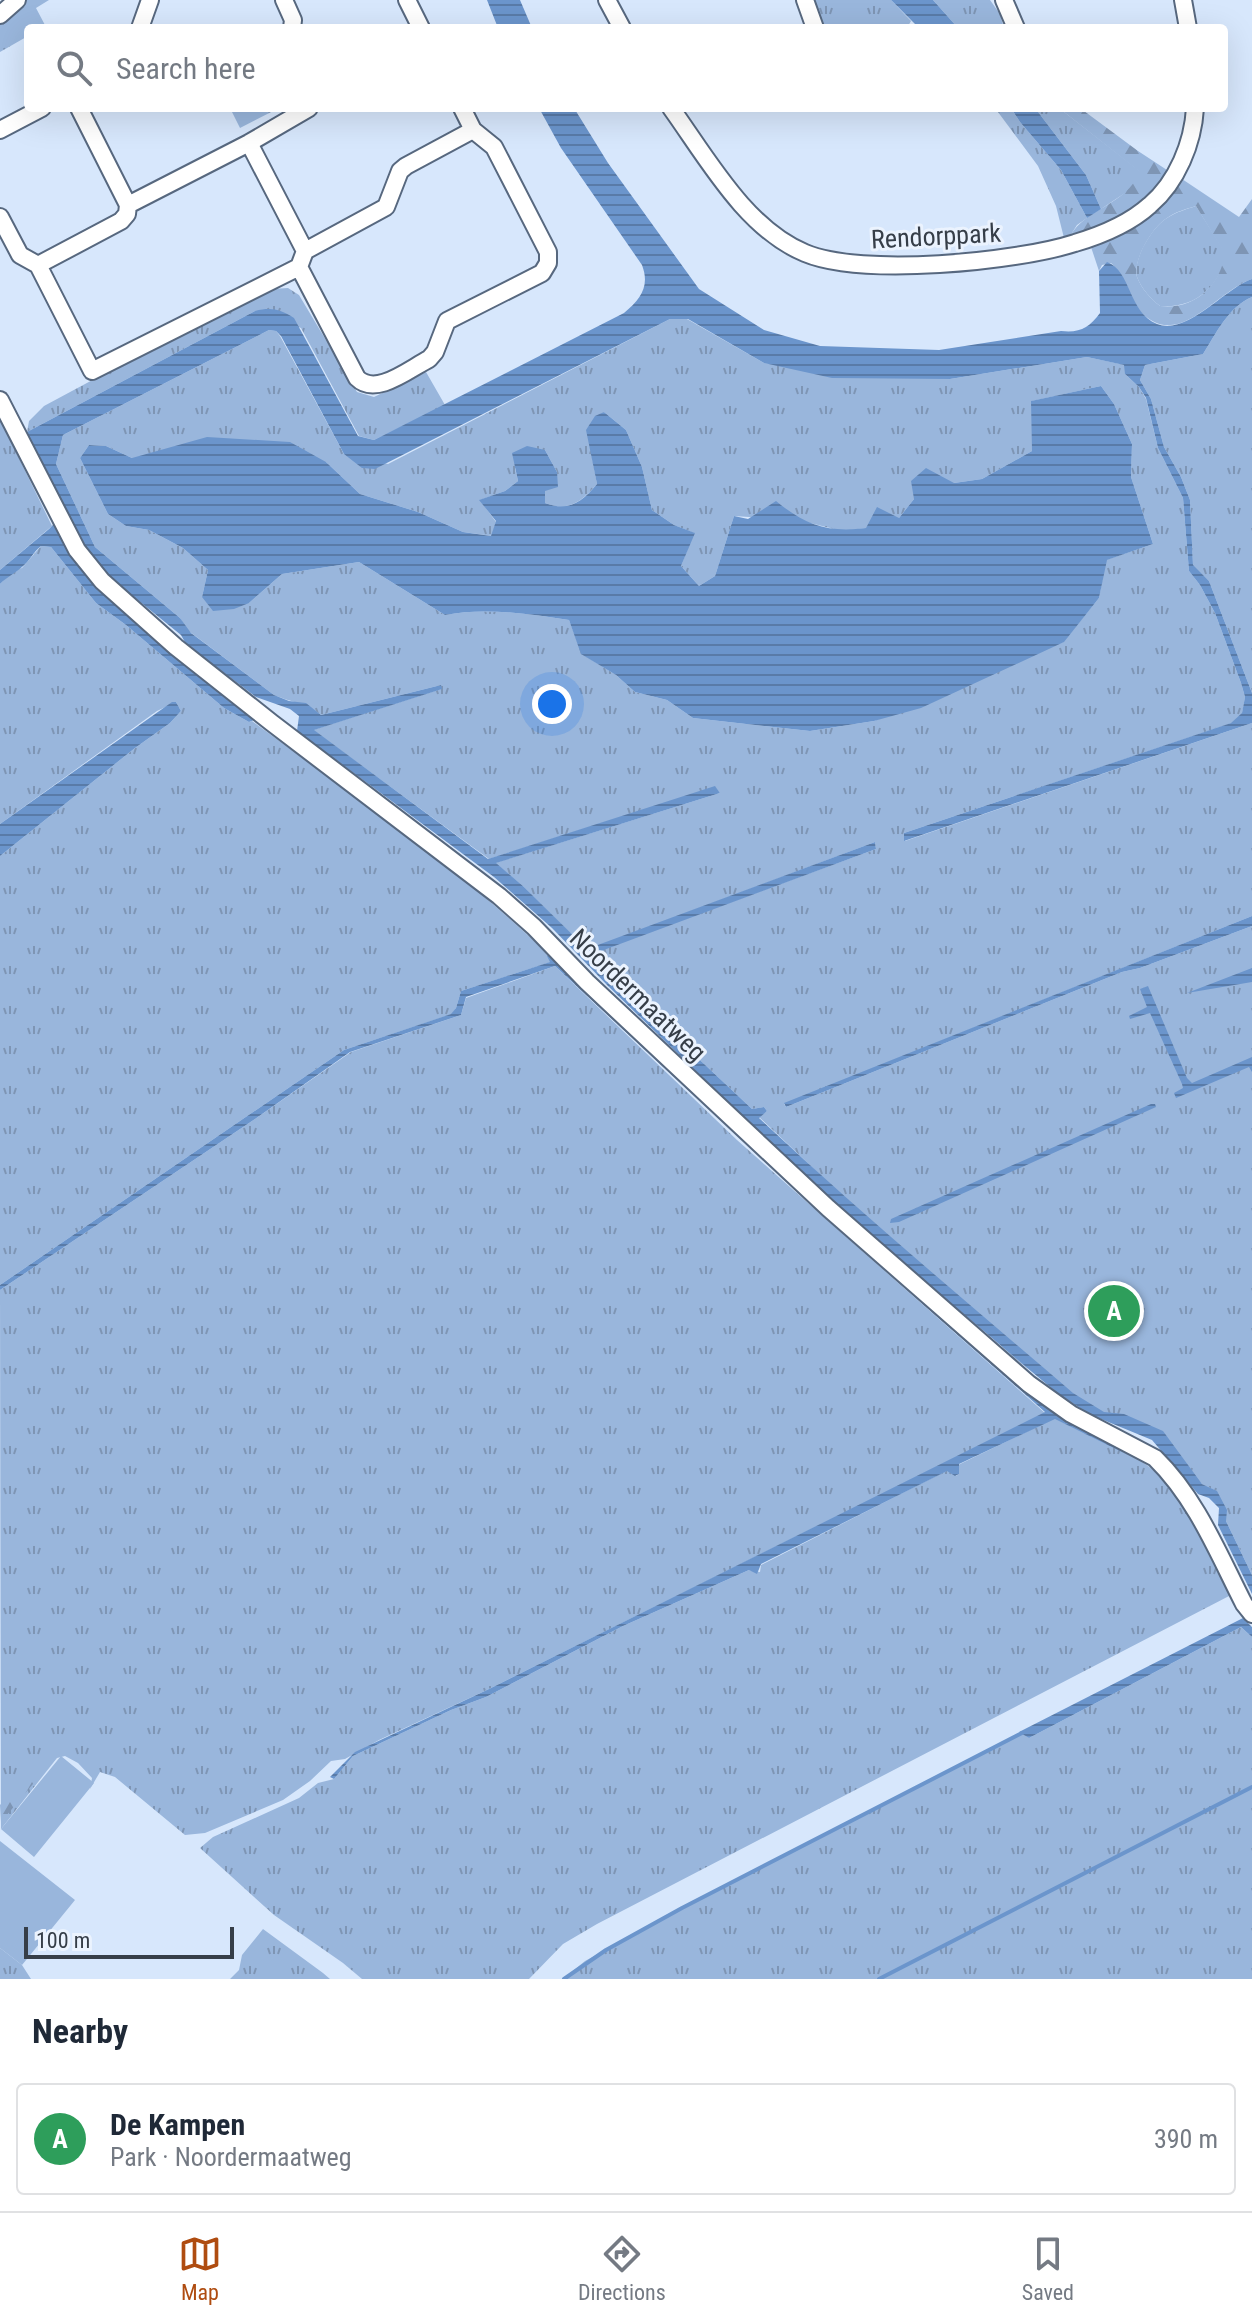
<!DOCTYPE html>
<meta charset="utf-8">
<style>
:root{--surface:#fff;--page:#f6f6f7;--text:#1f2937;--muted:#747a83;--line:#e0e1e3;--accent:#af4c10}
body{margin:0;font-family:"Roboto Condensed",sans-serif;background:var(--page);color:var(--text)}
.scale{position:absolute;left:24px;bottom:20px;width:210px;box-sizing:border-box;padding-left:8px;border:4px solid #363e48;border-top:0;font-size:22px;line-height:28px;white-space:nowrap;color:#363e48;-webkit-text-stroke:6px #ebf3fe;paint-order:stroke}
.you{position:absolute;left:552px;top:704px;width:28px;height:28px;margin:-20px;border:6px solid #fff;border-radius:50%;background:#1a73e8;box-shadow:0 0 0 12px #1a73e833}
.badge{display:grid;place-items:center;width:52px;height:52px;border-radius:50%;background:var(--accent);color:#fff;font-size:26px;font-weight:700}
.pin{position:absolute;translate:-50% -50%;border:4px solid #fff;box-shadow:0 2px 8px #0006}
.list{margin:0;padding:0;list-style:none}
h2{display:flex;justify-content:space-between;align-items:center;height:104px;margin:0;padding:0 32px;font-size:34px}
h2 small{font-size:26px;font-weight:400;color:var(--muted)}
.list li{display:grid;grid-template-columns:52px 1fr auto;gap:24px;align-items:center;box-sizing:border-box;height:112px;margin:0 16px 16px;padding:0 16px;border:2px solid var(--line);border-radius:8px}
.list b{display:block;font-size:30px;white-space:nowrap}
.list p{margin:0;font-size:26px;white-space:nowrap;color:var(--muted)}
.list em{font-size:26px;font-style:normal;color:var(--muted)}
.icon{flex:none;width:44px;height:44px;fill:none;stroke:currentColor;stroke-width:2;stroke-linecap:round;stroke-linejoin:round}
.map{position:relative;flex:none;width:1252px;height:1979px;overflow:hidden}
.search{position:absolute;background:var(--surface);box-shadow:0 8px 32px #0002;left:24px;right:24px;top:24px;height:88px;display:flex;align-items:center;gap:20px;box-sizing:border-box;padding:0 28px;border-radius:8px;color:var(--muted);font-size:30px}
.sheet{height:232px;background:var(--surface)}
nav{display:flex;justify-content:space-around;align-items:center;box-sizing:border-box;height:112px;border-top:2px solid var(--line);background:var(--surface);font-size:22px;color:var(--muted)}
nav a{display:grid;justify-items:center;gap:4px}
nav .on{color:var(--accent)}
.map>svg:first-child{display:block}
.grass{fill:url(#grass-tufts);fill-rule:evenodd}
.forest{fill:url(#forest-firs);fill-rule:evenodd}
.pitch{fill:#99b6dc}
.water{fill:url(#water-rules)}
.lines{fill:none;stroke-linecap:round;stroke-linejoin:round}
.stream{stroke:#6b95cc;stroke-width:4}
.minor-casing{stroke:#57687f;stroke-width:20}
.minor{stroke:#fff;stroke-width:16}
.labels{text-anchor:middle;stroke-width:6;stroke-linejoin:round;paint-order:stroke}
.street-label{font-size:26px;fill:#363e48;stroke:#ebf3fe}
</style>
<div class="map">
<svg width="1252" height="1979" viewBox="0 0 1252 1979">
<defs>
<pattern id="grass-tufts" width="24" height="20" patternUnits="userSpaceOnUse" patternTransform="scale(2)"><rect width="24" height="20" fill="#99b6dc"/><path d="M3 7l-1-3M5 7V3M7 7l1-3M15 17l-1-3M17 17v-4M19 17l1-3" fill="none" stroke="#7e95b4"/></pattern>
<pattern id="forest-firs" width="22" height="20" patternUnits="userSpaceOnUse" patternTransform="scale(2)"><rect width="22" height="20" fill="#99b6dc"/><path d="M5 1l3.5 6h-7zM16 11l3.5 6h-7z" fill="#7e95b4"/></pattern>
<pattern id="water-rules" width="6" height="5" patternUnits="userSpaceOnUse" patternTransform="scale(2)"><rect width="6" height="5" fill="#6b95cc"/><path d="M0 2.5h6" fill="none" stroke="#597ba8"/></pattern>
</defs>
<rect width="100%" height="100%" fill="#d7e7fc"/>
<path class="grass" d="M25,0H49L36,8L46,27L28,28V36L0,52V22Z
M814,0H891L911,21L907,28H823Z
M933,0H990L1000,14L1004,28H958Z
M230,108H279L240,128Z
M995,108H1011L1020,122L1061,170L1087,218L1077,225L1070,236L1064,238L1056,206L1038,166Z
M1035,108H1059L1141,172L1134,187L1101,209L1086,175Z
M1196,206L1226,254C1220,287 1194,309 1160,306C1151,299 1141,288 1137,277C1132,260 1153,226 1167,218C1176,212 1187,209 1196,206Z
M288,288L299,295L357,392L374,397L426,372L445,405L374,440L359,436L301,328L255,311L27,432L29,421L44,406L167,340L272,289Z
M1252,297V693L1209,581L1193,566L1190,500L1181,477L1164,447L1151,399L1140,380L1145,365L1203,354C1216,334 1228,307 1252,297Z
M670,319H687L764,363L950,379L1087,357L1125,365V374L1139,387L1146,399L1158,448L1183,498L1189,571L1200,585L1215,613L1241,683L1245,697L1242,714L1232,723L904,833L905,841L1252,723V916L784,1104L786,1107L1122,972L1140,968L1252,926V1575L1226,1521L1216,1491L1202,1484L1148,1434L1050,1386L1014,1358L759,1117L767,1111L764,1107L752,1109L618,983L592,953L876,849L875,842L587,950L523,886L495,863L720,793L715,787L489,859L313,730L441,689V685L321,715C304,702 293,703 274,695L186,629L180,618L95,547L56,464L63,435L269,330L276,331L280,336L344,454L388,464ZM1101,386L1114,404L1132,444L1131,477L1153,544L1106,560L1099,598L1063,642L874,721L810,731L693,718L667,700L635,692L616,675L582,654L569,620C529,614 485,607 445,615L359,562L282,574L249,603L202,597L208,570L183,548L149,530L126,526L108,514L80,458L89,445L106,446L132,458L326,462L360,494L418,512L463,532L492,536L496,522L480,500L505,491L518,481L515,468L545,450L557,472L544,491L545,503C569,512 581,502 597,484L587,430L604,412L626,430L642,467L652,510L674,525L694,533L681,566L699,586L715,576L734,516L798,520L842,531L866,528L899,518L914,499L954,483L982,479L1032,451V401Z
M0,419L52,526L0,570Z
M41,546L51,547L96,603L126,625L224,708L249,722L252,721C354,796 458,867 549,955L551,962L461,991L456,1008L452,1014L344,1050L0,1285V856L135,748L170,723L181,711L176,702L157,711L0,824V584L14,570L22,568Z
M555,966L737,1140L1045,1413L489,1689L379,1740L345,1759L331,1761L310,1781L283,1800L205,1833L185,1835L115,1777L100,1772L90,1789L92,1778L78,1763L65,1756L57,1758L1,1829L0,1290L255,1119L351,1052L461,1015L466,998Z
M1055,1418C1086,1436 1126,1447 1153,1470C1191,1501 1210,1553 1231,1595L597,1924L563,1944L529,1979H362L343,1963L274,1915L200,1848L213,1837L299,1798L318,1783L334,1779L353,1756L451,1710L486,1697L623,1626L749,1570L760,1572L761,1565L948,1470L956,1476L959,1474L958,1465Z
M1241,1627L1252,1637V1979H563L585,1961L684,1907L1022,1733L1029,1738Z
M263,1929L323,1973L330,1979H230L239,1970L242,1955Z
M0,1948L22,1965L31,1979H0Z"/>
<path class="forest" d="M1059,108H1080L1138,151L1167,170C1147,208 1109,223 1070,236C1087,207 1125,206 1140,172Z
M1182,179L1239,217L1252,199V279C1214,292 1175,357 1136,306C1125,292 1125,275 1111,263L1102,265L1099,271L1091,247C1127,234 1163,213 1182,179ZM1196,206L1225,254C1220,286 1194,310 1160,306C1151,299 1141,288 1137,277C1132,261 1153,226 1167,218C1175,212 1186,209 1196,206Z
M30,1772L38,1778L1,1822L0,1805Z"/>
<path class="pitch" d="M61,1756L94,1783L34,1857L1,1829Z
M0,1841L75,1900L22,1965L0,1948Z"/>
<path class="water" d="M487,0H520L532,28H498Z
M891,0H933L958,28H919Z
M539,108H574L608,163L699,289L764,330L820,346L939,350L1061,331C1080,333 1089,328 1100,313L1099,271L1107,262C1131,270 1128,312 1157,324C1187,336 1225,288 1252,279V297C1228,307 1216,334 1203,354L1145,365L1140,380L1151,399L1164,447L1181,477L1190,500L1193,565L1209,581L1252,693V723L904,841V833L1231,723L1242,713L1245,697L1241,683L1215,613L1200,585L1189,571L1183,498L1158,448L1146,398L1139,387L1125,374L1124,365L1087,357L950,379L832,378L764,363L688,319H670L375,469L362,468L344,454L281,336L276,331L269,330L63,435L56,464L95,547L180,618L191,633L274,695L289,701L306,703L321,715L441,685L442,689L314,730L488,859L715,786L720,793L496,863L523,886L587,949L875,842L876,849L593,954L618,983L752,1109L764,1107L767,1111L759,1118C860,1213 967,1302 1073,1393L1104,1412L1124,1414L1163,1431L1202,1484L1217,1491L1227,1510L1226,1521L1252,1575V1594L1218,1525L1219,1508L1209,1498L1198,1494L1152,1440L1089,1414L1056,1392L869,1234L799,1171L608,986L552,928L494,877L297,731L299,716L290,709L256,697L186,644L181,635L113,580L92,558L34,450L27,432L255,311C271,307 280,309 294,318L358,436L374,440L624,313C641,299 650,286 642,265L561,148Z
M1011,108H1035L1086,175L1101,209L1087,218L1061,170L1020,122Z
M1101,386L1114,404L1132,444L1131,477L1153,544L1107,560L1099,598L1064,642L921,708L874,721L810,731L693,718L667,700L635,692L616,675L581,654L569,620C529,614 485,607 445,615L359,562L282,574L249,603L234,609L213,611L202,597L208,570L183,548L149,530L126,526L108,514L80,458L89,445L106,446L132,458L207,437L290,442L326,462L360,494L418,512L463,532L491,536L496,521L479,500L505,491L518,481L512,453L527,446L545,450L557,472L558,487L545,491V503C569,512 582,502 597,484L586,430L595,416L604,412L626,430L642,467L652,510L674,525L695,533L681,566L699,586L715,576L734,516L748,519L776,501C805,525 828,533 866,528L877,507L899,518L914,499L911,481L926,468L954,483L982,479L1032,451L1031,401Z
M52,517L74,558L93,583L190,670L254,720L249,722L224,708L126,625L96,603L51,547L41,546C33,552 30,561 22,567C15,573 7,577 0,584V570L49,529L53,525Z
M172,702H176L181,711L170,723L135,748L0,856V824Z
M1252,916V926L1140,968L1122,972L786,1107L784,1103Z
M551,954L1033,1396L1060,1416L1128,1455L1055,1419L959,1464V1474L955,1476L947,1471L761,1564L757,1574L749,1570L623,1626L486,1697L451,1710L353,1756L334,1779L330,1777L355,1752L489,1689L1045,1412L821,1214L555,966L466,997L461,1015L350,1052L255,1119L0,1290V1285L344,1050L451,1014L456,1008L461,991L550,962L547,956Z
M1252,968V982L1187,993Z
M1148,986L1187,1078L1192,1083L1252,1057V1072L1249,1067L1176,1098L1174,1093L1183,1088L1182,1084L1150,1013L1130,1019L1129,1016L1147,1007L1140,989Z
M1151,1104H1155L1156,1107L899,1222L890,1223L891,1219Z
M1243,1618L1252,1627V1637L1241,1627L1029,1738L1019,1732Z"/>
<g class="lines">
<path class="stream" d="M564,1979L606,1950L682,1908L1022,1733
M879,1979L1252,1787"/>
<g class="minor-casing">
<path id="minor" d="M284,0L293,20L292,28
M407,0L421,28
M607,0L622,28
M805,0L815,28
M1004,0L1016,28
M1183,0L1188,28
M0,15L17,0
M140,28L150,0
M671,108C707,158 746,229 805,253C862,277 1016,262 1075,243C1102,235 1129,224 1150,205C1177,182 1193,143 1195,108
M0,130L42,108
M249,143L305,251
M128,205L249,143L309,108
M0,217L20,255L38,265L92,371L299,267L357,378C376,397 409,369 429,359L435,352L447,321L542,273L548,263V252L494,147L473,130L462,108
M38,265L121,221L127,214L128,205L79,108
M299,267L305,251L386,207L400,171L406,166L473,130
M0,400L77,550L102,581L176,647L272,723L499,896L534,927L587,982L828,1208L1029,1384L1071,1414L1155,1458C1196,1498 1218,1553 1244,1604L1252,1614"/>
</g>
<use href="#minor" class="minor"/>
</g>
<g class="labels">
<g class="street-label">
<text transform="translate(936 236) rotate(-3)" y="9">Rendorppark</text>
<text transform="translate(638 995) rotate(44)" y="9">Noordermaatweg</text>
</g>
</g>
</svg>
<div class="scale">100 m</div>
<div class="you"></div>
<div class="pin badge" style="left:1114px;top:1311px;background:#2e9e5b">A</div>
<div class="search"><svg class="icon" aria-label="search" viewBox="0 0 24 24"><circle cx="10" cy="10" r="6"/><path d="M15 15l6 6"/></svg>Search here</div>
</div>
<section class="sheet">
<h2>Nearby<small></small></h2>
<ul class="list">
<li><span class="badge" style="background:#2e9e5b">A</span><div><b>De Kampen</b><p>Park · Noordermaatweg</p></div><em>390 m</em></li>
</ul>
</section>
<nav>
<a class="on"><svg class="icon" aria-label="map" viewBox="0 0 24 24"><path d="M3 6l6-2 6 2 6-2v14l-6 2-6-2-6 2zM9 4v14M15 6v14"/></svg>Map</a>
<a><svg class="icon" aria-label="directions" viewBox="0 0 24 24"><path d="M12 3l9 9-9 9-9-9zM9 14v-3h6M13 9l2 2-2 2"/></svg>Directions</a>
<a><svg class="icon" aria-label="saved" viewBox="0 0 24 24"><path d="M7 4h10v16l-5-4-5 4z"/></svg>Saved</a>
</nav>
